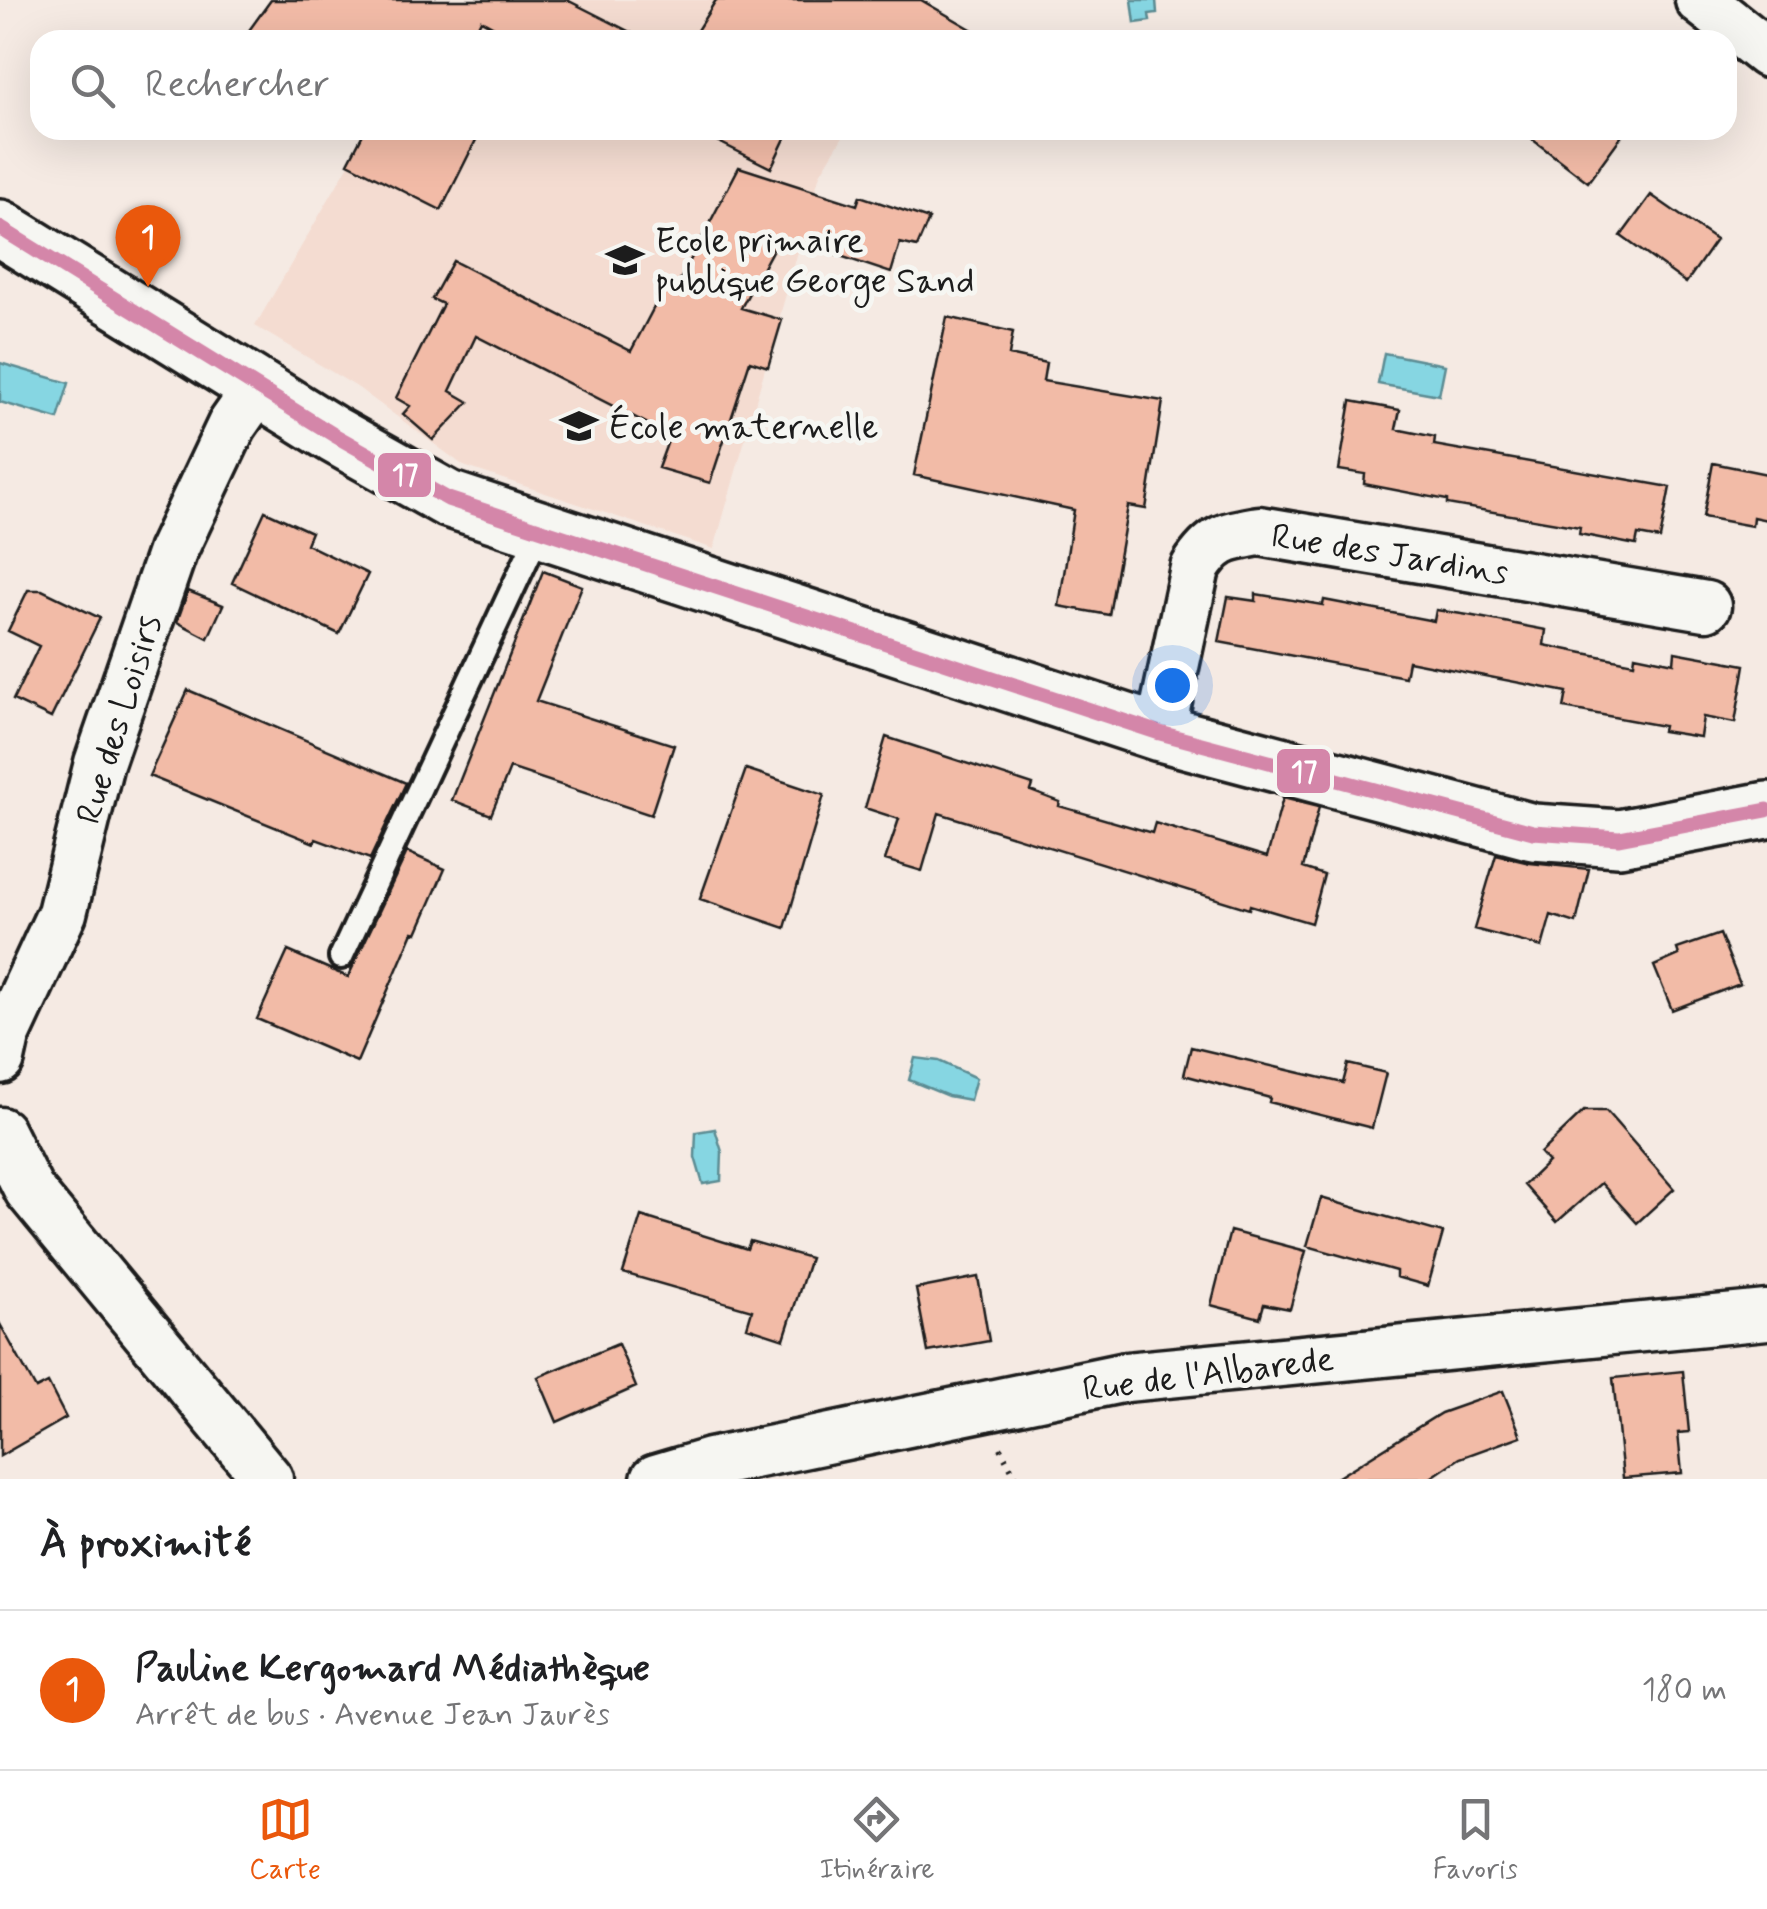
<!DOCTYPE html>
<html lang="fr">
<meta charset="utf-8">
<style>
:root{--surface:#fff;--page:#f6f6f6;--text:#202124;--muted:#757577;--line:#e0e0e0;--accent:#ea580c}
body{margin:0;font-family:Mynerve,sans-serif;background:var(--page);color:var(--text)}
.you{position:absolute;left:1172px;top:685px;width:35px;height:35px;margin:-25px;border:8px solid #fff;border-radius:50%;background:#1a73e8;box-shadow:0 0 0 15px #1a73e833}
.badge{display:grid;place-items:center;width:65px;height:65px;border-radius:50%;background:var(--accent);color:#fff;font-size:32px;font-weight:700}
.pin{position:absolute;translate:-50% -82px;filter:drop-shadow(0 2px 5px #0008)}
.pin::after{content:'';position:absolute;top:52px;width:35px;height:30px;background:inherit;clip-path:polygon(0 0,100% 0,50% 100%)}
.list{margin:0;padding:0;list-style:none}
h2{display:flex;justify-content:space-between;align-items:center;height:130px;margin:0;padding:0 40px;font-size:42px}
h2 small{font-size:32px;font-weight:400;color:var(--muted)}
.list li{display:grid;grid-template-columns:65px 1fr auto;gap:30px;align-items:center;box-sizing:border-box;height:160px;padding:0 40px;border-top:2px solid var(--line)}
.list b{display:block;font-size:38px;white-space:nowrap}
.list p{margin:0;font-size:32px;white-space:nowrap;color:var(--muted)}
.list em{font-size:32px;font-style:normal;color:var(--muted)}
.icon{flex:none;width:55px;height:55px;fill:none;stroke:currentColor;stroke-width:2;stroke-linecap:round;stroke-linejoin:round}
.map{position:relative;flex:none;width:1767px;height:1479px;overflow:hidden}
.search{position:absolute;background:var(--surface);box-shadow:0 10px 40px #0002;left:30px;right:30px;top:30px;height:110px;display:flex;align-items:center;gap:25px;box-sizing:border-box;padding:0 35px;border-radius:30px;color:var(--muted);font-size:38px}
.sheet{height:290px;background:var(--surface)}
nav{display:flex;justify-content:space-around;align-items:center;box-sizing:border-box;height:140px;border-top:2px solid var(--line);background:var(--surface);font-size:28px;color:var(--muted)}
nav a{display:grid;justify-items:center;gap:5px}
nav .on{color:var(--accent)}
.map>svg:first-child{display:block}
.built{fill:#f4dcd1}
.water{fill:#86d6e2;stroke:#5c8c93;stroke-width:2.5}
.building{fill:#f2bba7;stroke:#1c1c1c;stroke-width:2.5}
.lines{fill:none;stroke-linecap:round;stroke-linejoin:round}
.service-casing{stroke:#1c1c1c;stroke-width:30}
.minor-casing{stroke:#1c1c1c;stroke-width:55}
.tertiary-casing{stroke:#1c1c1c;stroke-width:62}
.path{stroke:#1c1c1c;stroke-width:6;stroke-dasharray:2.5 8;stroke-linecap:butt}
.service{stroke:#f6f6f2;stroke-width:22}
.minor{stroke:#f6f6f2;stroke-width:48}
.tertiary{stroke:#f6f6f2;stroke-width:55}
.bus-1-casing{stroke:#f6f6f2;stroke-width:22}
.bus-1{stroke:#d486a9;stroke-width:15}
.labels{text-anchor:middle;stroke-width:10;stroke-linejoin:round;paint-order:stroke}
.poi-label{font-size:35px;fill:#1c1c1c;stroke:#f6f6f2;text-anchor:start}
.street-label{font-size:35px;fill:#1c1c1c;stroke:#f6f6f2}
.line-badge{stroke:#f6f6f2;stroke-width:4}
.badge-label{font-size:28px;text-anchor:middle;font-weight:bold;fill:#fff}
</style>
<div class="map">
<svg width="1767" height="1479" viewBox="0 0 1767 1479">
<rect width="100%" height="100%" fill="#f5eae3"/>
<filter id="ink" filterUnits="userSpaceOnUse"><feTurbulence type="fractalNoise" baseFrequency=".01" numOctaves="2"/><feDisplacementMap in="SourceGraphic" scale="20" xChannelSelector="R" yChannelSelector="G"/><feConvolveMatrix kernelMatrix="1 2 1 2 8 2 1 2 1" color-interpolation-filters="sRGB"/></filter>
<g filter="url(#ink)">
<path class="built" d="M445,0H926L901,40H422Z
M369,130H847L820,174L714,549L464,466L357,387L255,326Z"/>
<path class="water" d="M1132,0H1156L1157,13L1149,14L1150,21L1135,23Z
M1384,353L1445,365L1439,395L1378,384Z
M0,363L69,383L58,419L0,402Z
M915,1058L939,1061L976,1078L970,1100L948,1096L909,1080Z
M715,1129L722,1152L721,1181L703,1184L695,1157L696,1132Z"/>
<path class="building" d="M271,0H567L646,40H518L481,20L471,40H242Z
M716,0H921L990,40H691Z
M365,130H481L441,210L348,163Z
M695,130H789L771,168Z
M1520,130H1626L1588,182Z
M739,167L857,205L860,196L929,219L917,247L900,243L891,273L780,236L741,308L782,320L768,367L750,361L710,483L658,468L668,441L652,431L654,427L476,336L450,391L469,402L433,440L403,414L410,406L396,398L443,304L432,299L453,261L631,351L663,290L672,295Z
M1651,195L1716,240L1686,283L1621,236Z
M947,317L1013,332L1009,355L1046,363L1043,381L1163,401L1146,509L1128,506L1109,615L1059,606L1074,510L914,475Z
M1351,401L1400,410L1396,429L1435,437L1434,445L1670,487L1660,539L1638,535L1636,545L1579,534L1580,527L1447,504V500L1364,484L1365,474L1339,470Z
M1713,463L1767,474V520L1753,517L1752,526L1703,517Z
M265,511L311,532L306,544L368,574L339,634L232,583Z
M543,571L582,586L536,701L674,745L651,815L510,768L491,815L452,800Z
M28,590H42L100,618L51,718L13,700L39,646L8,631Z
M188,591L223,605L208,638L177,622Z
M1256,594L1323,605L1324,600L1434,621L1436,610L1468,615L1546,630L1544,645L1634,663L1635,655L1674,663L1675,652L1745,665L1735,723L1703,717L1700,737L1662,731L1663,726L1564,708L1567,692L1408,661L1405,677L1219,642L1228,597L1256,601Z
M188,690L406,783L370,859L316,839L314,843L149,776Z
M886,737L1033,785L1031,791L1060,802L1059,806L1152,833L1155,823L1267,857L1283,798L1319,807L1303,868L1324,875L1311,923L1250,905L1249,909L939,813L922,871L885,860L899,819L865,808Z
M746,769L824,795L785,928L700,899Z
M407,852L445,869L417,933L413,932L357,1062L257,1019L288,951L348,977Z
M1496,855L1530,863L1589,869L1576,923L1551,915L1542,947L1474,929Z
M1720,934L1740,984L1672,1010L1654,966L1679,955L1677,949Z
M1191,1047L1343,1083L1348,1064L1386,1073L1372,1128L1269,1102L1270,1098L1184,1075Z
M1584,1111H1606L1674,1189L1637,1223L1601,1183L1557,1222L1524,1185L1548,1162L1540,1153Z
M1321,1198L1443,1233L1428,1286L1396,1277V1271L1307,1246Z
M641,1216L747,1249L750,1241L810,1258L784,1339L747,1327L752,1310L623,1273Z
M1230,1231L1306,1251L1290,1309L1264,1304L1260,1318L1211,1305Z
M978,1277L989,1341L928,1352L916,1289Z
M0,1324L36,1389L48,1383L66,1418L0,1456Z
M618,1344L636,1387L557,1422L538,1377Z
M1683,1371L1689,1432L1678,1433L1682,1473L1623,1478L1613,1378Z
M1503,1391L1521,1436L1460,1458L1429,1479H1335L1441,1413Z"/>
<g class="lines">
<g class="service-casing">
<path id="service" d="M341,957L541,528"/>
</g>
<g class="minor-casing">
<path id="minor" d="M1700,0L1767,53
M1160,733L1195,568C1214,538 1226,537 1259,531L1706,606
M0,1059L5,1036L62,913L99,763L172,552L232,425L258,388
M0,1132L29,1190L268,1479
M656,1479L710,1463L1126,1377L1767,1315"/>
</g>
<g class="tertiary-casing">
<path id="tertiary" d="M0,228L334,435L448,499L1160,733L1533,832L1619,838L1767,810"/>
</g>
<path class="path" d="M1000,1448L1017,1479"/>
<use href="#service" class="service"/>
<use href="#minor" class="minor"/>
<use href="#tertiary" class="tertiary"/>
<g class="bus-1-casing">
<path id="bus-1" d="M0,228L334,435L448,499L1160,733L1533,832L1619,838L1767,810"/>
</g>
<use href="#bus-1" class="bus-1"/>
</g>
</g>
<defs>
<g id="school-bare" transform="scale(3)"><path d="M0-5L7-2L0 1L-7-2ZM-4 1L0 2.5L4 1V4Q0 6-4 4Z" fill="#1c1c1c" stroke="#f6f6f2" stroke-width="2.5" paint-order="stroke"/></g>
</defs>
<g fill-rule="evenodd">
<use href="#school-bare" x="625" y="260"/>
<use href="#school-bare" x="579" y="426"/>
</g>
<g class="labels">
<g class="poi-label">
<text x="655" y="252">Ecole primaire<tspan x="655" dy="40">publique George Sand</tspan></text>
<text x="609" y="438">École maternelle</text>
</g>
<g class="street-label">
<text transform="translate(1390 553) rotate(9)" y="12">Rue des Jardins</text>
<text transform="translate(118 719) rotate(-73)" y="12">Rue des Loisirs</text>
<text transform="translate(1208 1373) rotate(-7)" y="12">Rue de l'Albarede</text>
</g>
</g>
<g class="line-badge">
<rect x="376" y="451" width="57" height="48" rx="10" fill="#d486a9"/>
<rect x="1275" y="747" width="57" height="48" rx="10" fill="#d486a9"/>
</g>
<g class="badge-label">
<text x="405" y="484">17</text>
<text x="1304" y="781">17</text>
</g>
</svg>
<div class="you"></div>
<div class="pin badge" style="left:148px;top:287px">1</div>
<div class="search"><svg class="icon" aria-label="search" viewBox="0 0 24 24"><circle cx="10" cy="10" r="6"/><path d="M15 15l6 6"/></svg>Rechercher</div>
</div>
<section class="sheet">
<h2>À proximité<small></small></h2>
<ul class="list">
<li><span class="badge">1</span><div><b>Pauline Kergomard Médiathèque</b><p>Arrêt de bus · Avenue Jean Jaurès</p></div><em>180 m</em></li>
</ul>
</section>
<nav>
<a class="on"><svg class="icon" aria-label="map" viewBox="0 0 24 24"><path d="M3 6l6-2 6 2 6-2v14l-6 2-6-2-6 2zM9 4v14M15 6v14"/></svg>Carte</a>
<a><svg class="icon" aria-label="directions" viewBox="0 0 24 24"><path d="M12 3l9 9-9 9-9-9zM9 14v-3h6M13 9l2 2-2 2"/></svg>Itinéraire</a>
<a><svg class="icon" aria-label="saved" viewBox="0 0 24 24"><path d="M7 4h10v16l-5-4-5 4z"/></svg>Favoris</a>
</nav>
